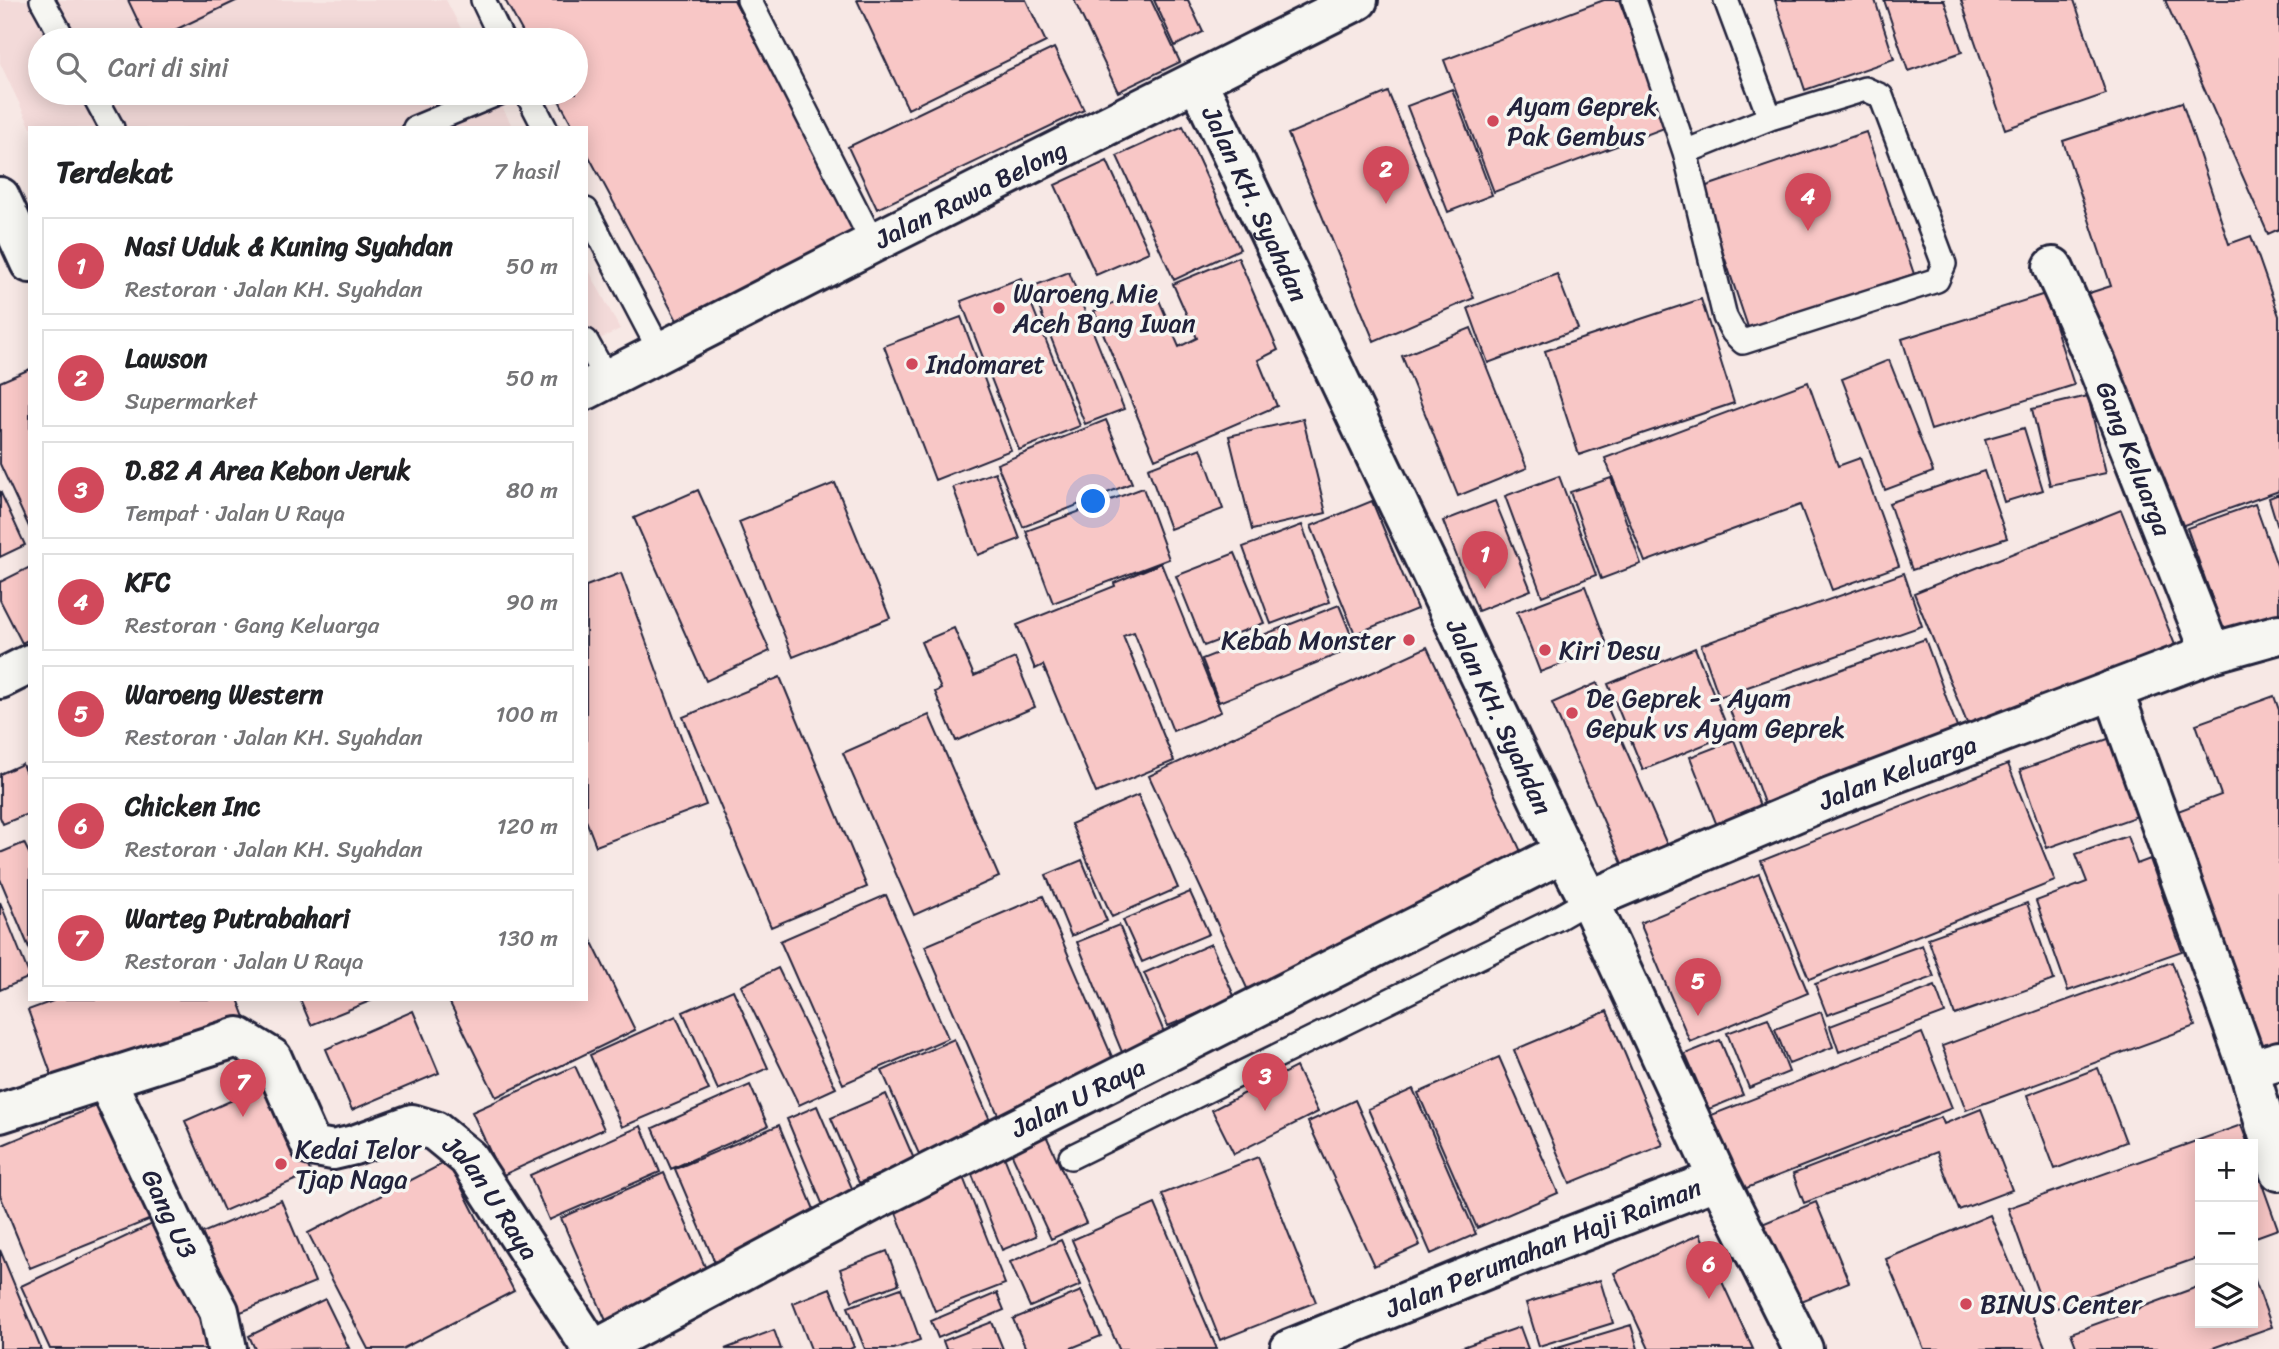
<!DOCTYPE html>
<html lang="id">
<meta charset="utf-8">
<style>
:root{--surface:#fff;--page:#f6f6f6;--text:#202124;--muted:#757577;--line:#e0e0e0;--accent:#d1495b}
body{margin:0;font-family:Sriracha,sans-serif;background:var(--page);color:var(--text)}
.controls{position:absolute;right:21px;bottom:21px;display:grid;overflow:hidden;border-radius:0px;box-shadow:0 4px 18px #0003}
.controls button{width:63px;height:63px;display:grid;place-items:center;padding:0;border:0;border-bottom:2px solid var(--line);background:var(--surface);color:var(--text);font:35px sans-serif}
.you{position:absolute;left:1094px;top:502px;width:24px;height:24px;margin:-18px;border:5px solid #fff;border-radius:50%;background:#1a73e8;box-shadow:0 0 0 10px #1a73e833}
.badge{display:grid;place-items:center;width:46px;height:46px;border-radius:50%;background:var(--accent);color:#fff;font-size:23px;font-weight:700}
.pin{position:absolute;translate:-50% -58px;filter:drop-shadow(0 2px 4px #0008)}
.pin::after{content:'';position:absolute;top:37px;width:24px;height:21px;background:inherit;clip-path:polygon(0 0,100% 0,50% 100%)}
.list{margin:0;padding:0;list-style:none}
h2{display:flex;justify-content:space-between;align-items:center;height:91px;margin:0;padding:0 28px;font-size:30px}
h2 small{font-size:23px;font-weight:400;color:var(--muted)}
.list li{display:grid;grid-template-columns:46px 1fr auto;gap:21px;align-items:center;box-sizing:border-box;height:98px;margin:0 14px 14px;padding:0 14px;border:2px solid var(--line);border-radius:0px}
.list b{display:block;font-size:26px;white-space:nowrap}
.list p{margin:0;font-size:23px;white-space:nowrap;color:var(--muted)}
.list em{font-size:23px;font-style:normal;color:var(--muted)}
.icon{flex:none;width:38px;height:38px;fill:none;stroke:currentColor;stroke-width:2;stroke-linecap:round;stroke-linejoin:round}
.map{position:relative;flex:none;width:2279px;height:1349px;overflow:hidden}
.search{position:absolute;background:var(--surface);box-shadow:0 4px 18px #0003;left:28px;top:28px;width:560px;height:77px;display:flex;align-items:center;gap:18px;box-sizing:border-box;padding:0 24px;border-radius:38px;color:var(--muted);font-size:26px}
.panel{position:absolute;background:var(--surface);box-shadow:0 4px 18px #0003;left:28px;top:126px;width:560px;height:875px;border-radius:0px}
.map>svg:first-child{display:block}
.built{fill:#f3dad9}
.building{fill:#f8c7c6;stroke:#22223b;stroke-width:2}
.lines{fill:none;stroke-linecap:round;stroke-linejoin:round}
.lane-casing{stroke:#22223b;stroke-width:28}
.street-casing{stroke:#22223b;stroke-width:44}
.secondary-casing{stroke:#22223b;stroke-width:44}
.primary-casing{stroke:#22223b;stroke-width:44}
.lane{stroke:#f6f6f2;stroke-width:23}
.street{stroke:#f6f6f2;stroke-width:38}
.secondary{stroke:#f6f6f2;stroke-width:38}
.primary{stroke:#f6f6f2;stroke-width:38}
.poi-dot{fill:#d1495b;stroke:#f6f6f2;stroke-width:2.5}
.labels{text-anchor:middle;stroke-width:7;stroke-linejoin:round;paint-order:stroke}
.poi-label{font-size:26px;fill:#22223b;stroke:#f6f6f2;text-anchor:start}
.street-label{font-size:26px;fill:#22223b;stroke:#f6f6f2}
</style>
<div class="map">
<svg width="2279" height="1349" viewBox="0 0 2279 1349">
<rect width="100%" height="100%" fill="#f7e8e5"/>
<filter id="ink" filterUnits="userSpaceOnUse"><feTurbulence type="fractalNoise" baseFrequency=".0143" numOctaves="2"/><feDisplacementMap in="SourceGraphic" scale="14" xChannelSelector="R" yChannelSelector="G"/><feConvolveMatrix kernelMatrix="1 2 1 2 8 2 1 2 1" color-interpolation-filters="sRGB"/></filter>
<g filter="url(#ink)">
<path class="built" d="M0,0H446L467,40H40V93H495L513,128H31L0,63Z
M586,265L620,329L586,346Z"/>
<path class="building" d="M128,0H238L154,40H147Z
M505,0H734L858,231L680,326L586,151V128H574L555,93H576V40H527Z
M857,0H1026L1046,42L908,109Z
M1074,0H1151L1180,62L1118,92Z
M1154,0H1188L1203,32L1175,46Z
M1604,0H1619L1667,127L1494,192L1444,60Z
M1775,0H1875L1894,59L1805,90Z
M1884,0H1944L1962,52L1908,71Z
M1961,0H2074L2106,94L2005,129Z
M2165,0H2279V229L2268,234Z
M1054,48L1084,110L877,209L848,147Z
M1452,89L1492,195L1448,212L1407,106Z
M1388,92L1474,298L1374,341L1288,134Z
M2182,102L2229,244L2251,236L2279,316V491L2170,530L2086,294L2111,286L2063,141Z
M1183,126L1240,249L1174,280L1117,156Z
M1866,132L1914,274L1749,330L1701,188Z
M1107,161L1149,252L1096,275L1055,185Z
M1238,257L1278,350L1258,360L1277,406L1155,459L1094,311L1153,286L1179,347L1197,338L1173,284Z
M1069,272L1124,409L1085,424L1031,287Z
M1557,274L1578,329L1488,363L1468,308Z
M1021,278L1080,426L1019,450L961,301Z
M2045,294L2074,385L1931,430L1902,339Z
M1701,299L1734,403L1579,455L1545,351Z
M961,317L1011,450L935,480L884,346Z
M1471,328L1527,468L1458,496L1402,356Z
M1889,360L1933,472L1885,490L1842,379Z
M30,369V529L0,464V382Z
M1808,382L1838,466L1860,458L1899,566L1832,590L1800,505L1645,562L1605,458Z
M2088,396L2106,473L2050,485L2032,409Z
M1303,419L1326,513L1252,530L1229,436Z
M1106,420L1132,483L1023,527L997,464Z
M2024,428L2043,490L2004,502L1985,439Z
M1201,448L1223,509L1170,529L1148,468Z
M1984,471L2007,538L1912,570L1889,503Z
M995,472L1020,539L978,555L953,487Z
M1559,476L1596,575L1542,596L1505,496Z
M1611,478L1641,564L1601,579L1570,492Z
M835,483L890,618L793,657L739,522Z
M1143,488L1169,559L1053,603L1026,531Z
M698,490L770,651L706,681L634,518Z
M0,491L25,545L0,557Z
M2279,494V531L2269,498Z
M1372,501L1417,609L1355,634L1311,526Z
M1495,501L1531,590L1478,611L1443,521Z
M2255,504L2279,571V616L2225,635L2187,528Z
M2121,510L2175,645L1969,728L1914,593Z
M1302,525L1330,602L1271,624L1243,547Z
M1235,553L1264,623L1204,646L1176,576Z
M1161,563L1221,712L1173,731L1134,632L1123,636L1174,761L1096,793L1043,665L1035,669L1017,625L1115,586L1114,583Z
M30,567V639L22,643L0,600V582Z
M621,573L706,805L596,846L586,820V586Z
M1904,573L1922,626L1719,697L1701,645Z
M1585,586L1608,647L1540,672L1517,612Z
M1339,605L1356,647L1219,702L1202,659Z
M954,628L974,676L1015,658L1035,707L956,741L935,692L941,689L921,642Z
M1925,639L1963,744L1768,814L1730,710Z
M1427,647L1529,869L1251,997L1149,776Z
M1695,648L1730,734L1643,770L1608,684Z
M780,677L867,887L771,927L683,717Z
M1597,683L1672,856L1627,875L1552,703Z
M2274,696L2279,710V1055L2255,1064L2167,815L2221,795L2196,724Z
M929,715L999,877L914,915L843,753Z
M2122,734L2149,812L2047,848L2020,770Z
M1734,740L1762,811L1718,828L1690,757Z
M22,764L30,783V813L3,824L0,817V774Z
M2008,764L2055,881L1809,979L1761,861Z
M1138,795L1178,888L1112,917L1071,824Z
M2127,836L2137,864L2150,859L2182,951L2068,991L2036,901L2087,882L2076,854Z
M24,843L30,855V950L0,879V853Z
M1082,860L1107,921L1071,936L1046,875Z
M1759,874L1808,993L1690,1042L1640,923Z
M1190,892L1209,934L1142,962L1123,920Z
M886,895L948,1038L843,1084L780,941Z
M1043,896L1116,1066L999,1117L925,946Z
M0,902L30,977L0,990Z
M2027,903L2054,980L1955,1015L1928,938Z
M1119,925L1169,1044L1126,1062L1077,942Z
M586,930L635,1030L496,1097L448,999H586Z
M1211,944L1235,998L1168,1026L1144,973Z
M1922,945L1934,977L1827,1015L1815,984Z
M2172,962L2195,1026L1966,1110L1942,1046Z
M778,968L836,1088L799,1105L741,986Z
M1935,986L1945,1013L1839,1052L1830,1026Z
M733,990L768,1068L718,1090L683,1012Z
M52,999H238L246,1020L56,1087L28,1010L53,1001Z
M300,999H375L311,1025Z
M413,1011L439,1073L352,1110L326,1049Z
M1607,1011L1663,1145L1570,1183L1514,1050Z
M1821,1012L1833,1047L1789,1064L1775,1029Z
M676,1016L709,1090L622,1127L590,1055Z
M1768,1018L1789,1072L1749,1088L1727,1033Z
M1922,1033L1952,1108L1739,1191L1709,1116Z
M954,1039L995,1131L923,1163L882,1071Z
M1720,1040L1743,1095L1709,1109L1685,1054Z
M1499,1057L1558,1193L1477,1228L1418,1093Z
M575,1066L604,1129L501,1176L472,1112Z
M1296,1067L1318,1112L1234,1154L1212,1110Z
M2098,1068L2126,1142L2055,1169L2027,1095Z
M271,1083L311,1173L224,1211L185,1121Z
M750,1085L768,1126L671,1169L653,1128Z
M1413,1089L1476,1234L1431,1254L1368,1109Z
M886,1094L914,1159L859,1183L831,1118Z
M1355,1100L1420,1245L1374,1266L1308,1122Z
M108,1101L156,1217L30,1268L0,1195V1146Z
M817,1106L860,1207L829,1220L787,1119Z
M1981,1109L2012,1190L1959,1210L1937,1152L1804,1203L1793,1174L1941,1117L1944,1124Z
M779,1125L818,1219L715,1263L675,1169Z
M2241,1125L2248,1144H2200V1257L2045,1312L2008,1208Z
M641,1126L660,1172L549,1220L530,1175Z
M1044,1131L1086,1223L1051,1239L1009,1148Z
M1003,1154L1036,1236L1002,1250L969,1167Z
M1258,1157L1316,1302L1220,1340L1162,1194Z
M2253,1159L2278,1229L2253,1238Z
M448,1161L514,1291L402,1349H368L308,1233Z
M961,1172L1005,1284L935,1311L891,1200Z
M664,1173L710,1278L607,1323L561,1218Z
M281,1200L315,1282L236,1314L202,1233Z
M1816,1202L1849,1282L1794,1304L1762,1224Z
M1155,1204L1217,1349H1119L1072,1240Z
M1990,1215L2046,1349H1924L1886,1259Z
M163,1219L223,1349H50L21,1286Z
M1700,1234L1753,1349H1649L1614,1273Z
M1061,1240L1081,1285L1030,1307L1010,1262Z
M0,1250L41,1349H0Z
M887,1251L899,1284L852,1301L840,1269Z
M2253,1275L2272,1327L2210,1349H2077L2071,1333L2200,1286V1323H2253Z
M1600,1280L1613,1323L1539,1346L1526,1303Z
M830,1288L854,1347L850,1349H811L793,1303Z
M901,1288L920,1340L894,1349H865L848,1307Z
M1081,1291L1101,1336L1069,1349H1026L1013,1319Z
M997,1293L1004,1310L938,1338L931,1321Z
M325,1299L349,1348L255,1349L249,1336Z
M992,1322L1003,1349H946L943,1341Z
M1631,1325L1638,1349H1551Z
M1520,1327L1528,1349H1457Z
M774,1330L781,1349H725Z"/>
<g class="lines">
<g class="lane-casing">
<path id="lane" d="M42,0L64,40
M483,0L502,40
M749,0L873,243
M1634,0L1685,152L1725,317L1733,332L1743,342L1937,280L1944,264L1881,96L1865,89L1770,118L1685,152
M1726,0L1770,118
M93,93L112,128
M527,93L545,128
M415,128L499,93
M586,210L660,351
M586,341L607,379
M1071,1157L1556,919L1589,900"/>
</g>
<g class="street-casing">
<g id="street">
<path d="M0,197L30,263"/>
<path id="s1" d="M2053,267L2097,365L2211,653"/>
<path d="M2113,690L2249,1070L2279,1171"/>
<path id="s2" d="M1589,900L1830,798L2211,653L2279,634"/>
<path d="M2249,1070L2279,1061"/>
<path id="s3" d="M106,1079L185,1247L219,1311L227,1349"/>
<path id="s4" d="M0,1113L238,1037L272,1058L311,1146L333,1150L354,1145L412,1124L435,1131L468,1158L592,1349"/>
<path id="s5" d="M596,1349L873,1201L1564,852"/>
<path id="s6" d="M1290,1349L1519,1256L1718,1179"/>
</g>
</g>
<g class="secondary-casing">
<g id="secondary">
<path id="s7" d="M1197,81L1564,852L1589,900L1718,1179L1803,1349"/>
</g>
</g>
<g class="primary-casing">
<g id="primary">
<path id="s8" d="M586,390L873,243L1358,0"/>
<path d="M0,679L30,664"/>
</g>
</g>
<use href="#lane" class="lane"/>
<use href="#street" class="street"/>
<use href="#secondary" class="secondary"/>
<use href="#primary" class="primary"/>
</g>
</g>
<g class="poi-dot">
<circle cx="1493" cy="121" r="7"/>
<circle cx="999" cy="308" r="7"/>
<circle cx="912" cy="364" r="7"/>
<circle cx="1409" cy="640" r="7"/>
<circle cx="1545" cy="650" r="7"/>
<circle cx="1572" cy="713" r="7"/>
<circle cx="281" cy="1164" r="7"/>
<circle cx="1966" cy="1304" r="7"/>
</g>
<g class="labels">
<g class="poi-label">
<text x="1507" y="115">Ayam Geprek<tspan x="1507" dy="30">Pak Gembus</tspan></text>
<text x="1013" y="302">Waroeng Mie<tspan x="1013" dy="30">Aceh Bang Iwan</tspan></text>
<text x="926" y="373">Indomaret</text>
<text x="1395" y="649" text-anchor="end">Kebab Monster</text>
<text x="1559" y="659">Kiri Desu</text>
<text x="1586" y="707">De Geprek - Ayam<tspan x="1586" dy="30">Gepuk vs Ayam Geprek</tspan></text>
<text x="295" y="1158">Kedai Telor<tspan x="295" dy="30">Tjap Naga</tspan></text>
<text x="1980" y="1313">BINUS Center</text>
</g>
<g class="street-label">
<text dy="9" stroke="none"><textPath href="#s8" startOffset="432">Jalan Rawa Belong</textPath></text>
<text dy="9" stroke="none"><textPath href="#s7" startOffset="136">Jalan KH. Syahdan</textPath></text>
<text dy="9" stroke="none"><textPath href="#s1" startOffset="208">Gang Keluarga</textPath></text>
<text dy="9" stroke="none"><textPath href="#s7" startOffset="704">Jalan KH. Syahdan</textPath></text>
<text dy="9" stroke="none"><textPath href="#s2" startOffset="334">Jalan Keluarga</textPath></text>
<text dy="9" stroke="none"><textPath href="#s5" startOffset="544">Jalan U Raya</textPath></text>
<text dy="9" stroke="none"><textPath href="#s4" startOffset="604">Jalan U Raya</textPath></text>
<text dy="9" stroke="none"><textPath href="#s3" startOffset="149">Gang U3</textPath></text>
<text dy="9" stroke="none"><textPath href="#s6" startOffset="273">Jalan Perumahan Haji Raiman</textPath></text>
</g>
</g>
</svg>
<div class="controls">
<button>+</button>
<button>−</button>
<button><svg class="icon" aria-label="layers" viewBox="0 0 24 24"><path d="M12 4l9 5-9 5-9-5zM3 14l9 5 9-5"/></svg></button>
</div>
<div class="you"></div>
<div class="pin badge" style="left:1485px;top:589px">1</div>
<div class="pin badge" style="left:1386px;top:204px">2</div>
<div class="pin badge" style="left:1265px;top:1111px">3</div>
<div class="pin badge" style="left:1808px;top:231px">4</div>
<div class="pin badge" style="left:1698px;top:1016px">5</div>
<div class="pin badge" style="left:1709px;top:1299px">6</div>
<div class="pin badge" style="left:243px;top:1117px">7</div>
<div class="search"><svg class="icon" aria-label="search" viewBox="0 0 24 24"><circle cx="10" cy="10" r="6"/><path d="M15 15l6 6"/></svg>Cari di sini</div>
<section class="panel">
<h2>Terdekat<small>7 hasil</small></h2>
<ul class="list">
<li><span class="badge">1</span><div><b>Nasi Uduk &amp; Kuning Syahdan</b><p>Restoran · Jalan KH. Syahdan</p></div><em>50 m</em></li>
<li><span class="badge">2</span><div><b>Lawson</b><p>Supermarket</p></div><em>50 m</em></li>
<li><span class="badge">3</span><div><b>D.82 A Area Kebon Jeruk</b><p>Tempat · Jalan U Raya</p></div><em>80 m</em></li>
<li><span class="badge">4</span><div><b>KFC</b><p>Restoran · Gang Keluarga</p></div><em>90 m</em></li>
<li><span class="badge">5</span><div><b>Waroeng Western</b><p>Restoran · Jalan KH. Syahdan</p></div><em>100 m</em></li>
<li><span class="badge">6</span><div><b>Chicken Inc</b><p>Restoran · Jalan KH. Syahdan</p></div><em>120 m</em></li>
<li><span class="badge">7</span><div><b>Warteg Putrabahari</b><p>Restoran · Jalan U Raya</p></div><em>130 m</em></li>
</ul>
</section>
</div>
